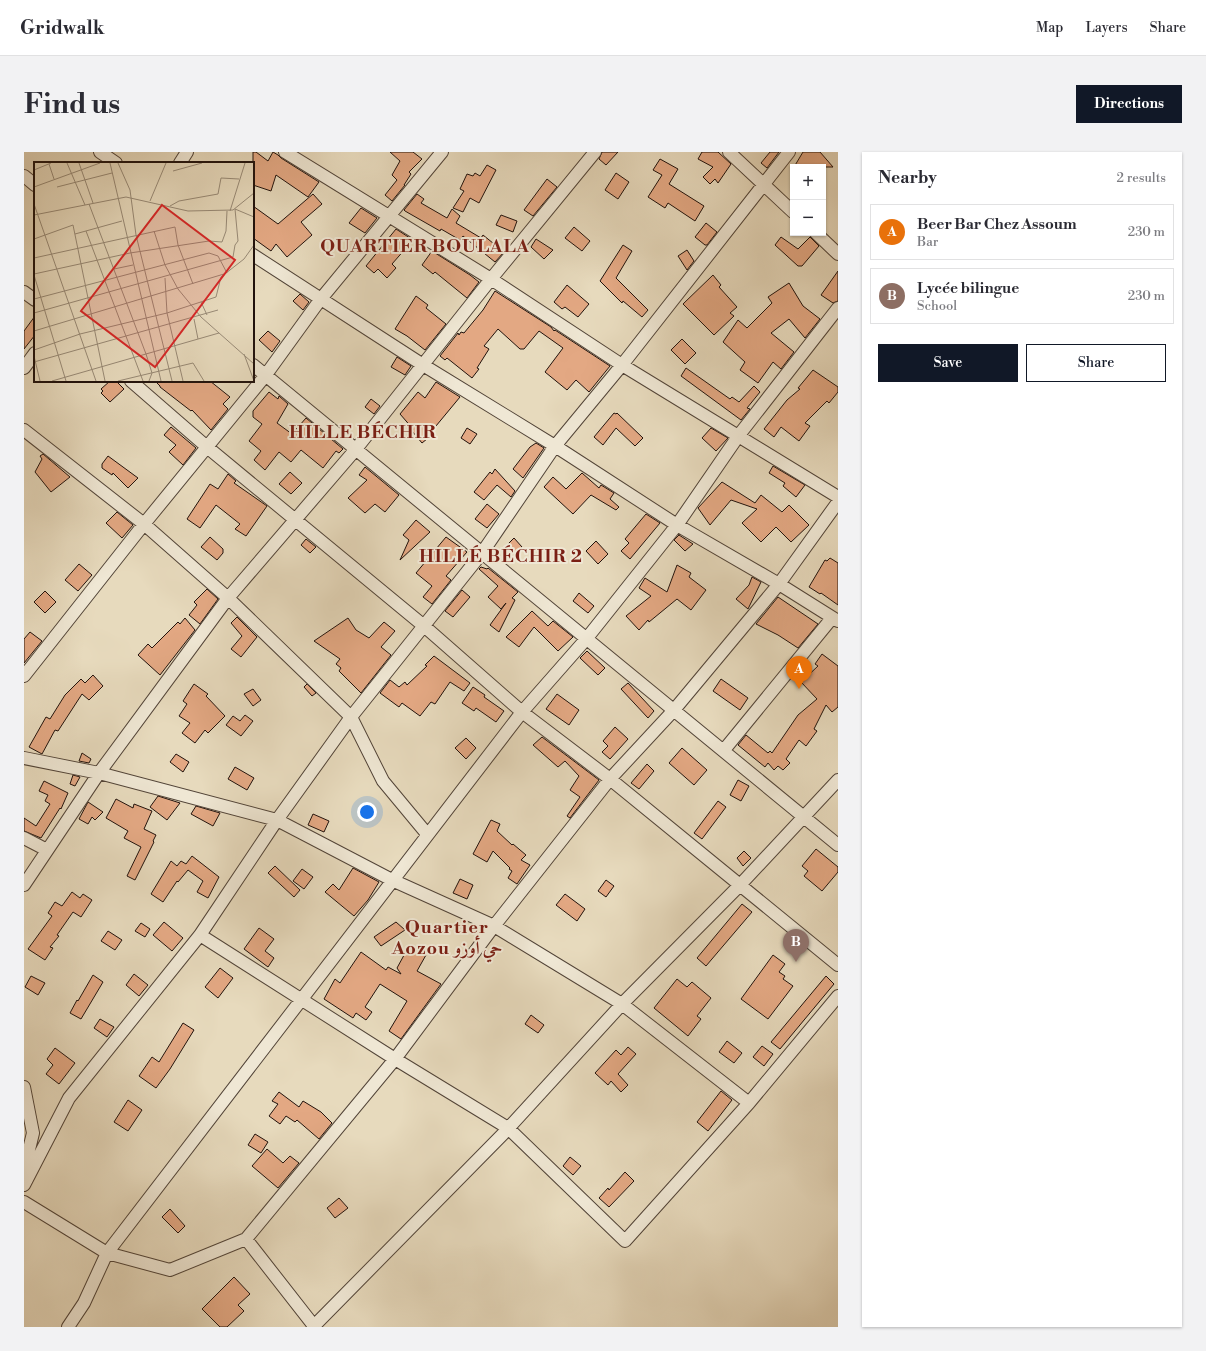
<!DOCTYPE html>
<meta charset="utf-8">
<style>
:root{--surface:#fff;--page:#f2f2f3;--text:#2b2b33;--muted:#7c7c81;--line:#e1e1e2;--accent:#111827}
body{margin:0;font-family:"Libre Bodoni",Amiri,serif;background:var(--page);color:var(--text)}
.controls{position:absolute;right:12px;top:12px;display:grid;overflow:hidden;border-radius:0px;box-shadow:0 1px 3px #0004}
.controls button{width:36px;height:36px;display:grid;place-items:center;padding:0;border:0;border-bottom:1px solid var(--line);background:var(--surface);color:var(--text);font:20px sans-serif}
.you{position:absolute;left:343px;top:660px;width:14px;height:14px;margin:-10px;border:3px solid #fff;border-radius:50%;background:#1a73e8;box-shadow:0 0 0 6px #1a73e833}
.badge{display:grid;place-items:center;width:26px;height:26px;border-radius:50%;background:var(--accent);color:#fff;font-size:13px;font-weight:700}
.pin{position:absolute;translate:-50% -33px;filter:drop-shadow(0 1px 2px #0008)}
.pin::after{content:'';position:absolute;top:21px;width:14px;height:12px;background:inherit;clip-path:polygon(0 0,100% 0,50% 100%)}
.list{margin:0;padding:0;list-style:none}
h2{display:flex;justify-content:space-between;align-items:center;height:52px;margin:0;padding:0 16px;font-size:17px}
h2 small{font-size:13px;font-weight:400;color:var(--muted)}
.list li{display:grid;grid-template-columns:26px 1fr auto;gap:12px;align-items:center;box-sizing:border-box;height:56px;margin:0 8px 8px;padding:0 8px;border:1px solid var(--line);border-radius:0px}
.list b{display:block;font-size:15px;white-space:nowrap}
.list p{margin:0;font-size:13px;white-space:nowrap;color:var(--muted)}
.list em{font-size:13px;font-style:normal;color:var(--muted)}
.actions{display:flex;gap:8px;padding:12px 16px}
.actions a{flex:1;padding:9px 0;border:1px solid var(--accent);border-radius:0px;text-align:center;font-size:14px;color:var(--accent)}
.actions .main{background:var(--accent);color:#fff}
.map{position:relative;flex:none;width:814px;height:1175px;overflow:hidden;border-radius:0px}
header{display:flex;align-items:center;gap:24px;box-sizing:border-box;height:56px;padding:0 20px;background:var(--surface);border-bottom:1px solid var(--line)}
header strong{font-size:19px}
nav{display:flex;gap:22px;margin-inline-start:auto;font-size:14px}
.intro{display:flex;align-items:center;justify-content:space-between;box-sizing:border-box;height:96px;padding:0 24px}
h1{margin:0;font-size:28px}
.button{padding:10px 18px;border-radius:0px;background:var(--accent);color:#fff;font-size:14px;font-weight:700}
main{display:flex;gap:24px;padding:0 24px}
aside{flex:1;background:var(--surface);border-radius:0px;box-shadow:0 1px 3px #0004}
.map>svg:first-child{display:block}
.building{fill:#e3a883;stroke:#21120c}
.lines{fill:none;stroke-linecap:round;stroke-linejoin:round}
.minor-casing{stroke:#524438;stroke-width:14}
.minor{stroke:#efe7d4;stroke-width:12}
.labels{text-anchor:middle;stroke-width:4;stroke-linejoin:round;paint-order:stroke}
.district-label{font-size:18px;font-weight:bold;letter-spacing:1px;fill:#7a1f14;stroke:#efe7d4}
.inset-road{fill:none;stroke:#988a76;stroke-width:1}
.view{fill:#d62828;fill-opacity:0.15;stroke:#d62828;stroke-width:2}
.inset-edge{fill:none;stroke:#21120c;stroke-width:2}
</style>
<header>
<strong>Gridwalk</strong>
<nav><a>Map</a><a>Layers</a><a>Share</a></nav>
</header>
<div class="intro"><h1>Find us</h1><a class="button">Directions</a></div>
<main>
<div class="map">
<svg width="814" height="1175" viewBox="0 0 814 1175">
<rect width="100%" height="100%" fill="#e7dabd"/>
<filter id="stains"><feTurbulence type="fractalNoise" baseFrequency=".005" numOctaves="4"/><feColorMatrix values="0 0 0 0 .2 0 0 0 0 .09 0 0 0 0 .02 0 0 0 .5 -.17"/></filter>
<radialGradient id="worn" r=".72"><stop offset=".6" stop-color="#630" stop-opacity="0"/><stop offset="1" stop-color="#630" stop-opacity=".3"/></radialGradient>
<path class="building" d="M229,0H232L244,9L249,0L254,3L257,6L295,30L284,45L252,23L247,39L229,33Z
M366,0H389L398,7L385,20L387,22L380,33H381L368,49L361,43L373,28L368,23L376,9Z
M578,0H594L582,13L575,7Z
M678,0H694L707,12L694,31L691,27L686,32L679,25L689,15L674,7Z
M746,0H755L743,16L737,11Z
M779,0H796L809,15H770Z
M636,7L654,17L645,32L680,54L671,69L644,51L641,56L624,45L638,23L629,18Z
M463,13L472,18L455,51L446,46L439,60L429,56L440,39L436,37L443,22L449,24L451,21L456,24Z
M592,21L605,30L594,47L581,38Z
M523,27L533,35L509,64L500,58Z
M289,42L298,52L277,70L288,83L263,105L252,92L247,99L229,86V54L254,72Z
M393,42L400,47L397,51L423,66L428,57L436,64L432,71L457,86L459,83L480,100L471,110L439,84L436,88L417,77L416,79L381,59L380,58Z
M337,56L353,66L341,81L325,71Z
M477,63L493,69L489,80L472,73Z
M682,71L693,80L683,93H681L671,85Z
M550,75L566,89L558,99L541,86Z
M372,77L389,88L368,112L372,116L363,126L354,117L350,121L342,114Z
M757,85L774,97L786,85L795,94L778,114H774L751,93Z
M512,87L529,98L520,107L507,95Z
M599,93L608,99L592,126L624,158L618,165L599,149L598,151L576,129Z
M663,98L670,109L663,118L654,104Z
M408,99L446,123L455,130L443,146L411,120L409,122L398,113Z
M814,119V149L809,151L797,143Z
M689,123L697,133L695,135L713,155L706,161L710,164L690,183L659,152Z
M765,131L779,154L796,167L781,186L765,167L747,181L770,200L757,217L749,210L734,231L716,218L721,210L699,190L714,168L723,176L748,151L744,145Z
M543,133L565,152L554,165L541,155L538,157L530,150Z
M471,139L527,175L530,179L531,178L586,214L565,240L552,228L543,238L521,220L539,196L515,179L500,197H496L474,177L460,194L465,197L453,216L455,217L448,226L423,206L421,208L416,204L434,181L435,183L437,180L440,181L459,158Z
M276,142L285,150L279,158L269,149Z
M392,144L404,153L402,156L422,172L401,198L383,184L371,177Z
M11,164V183L0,197V179Z
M244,179L256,189L248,200L235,188Z
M658,187L672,201L661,212L647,198Z
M373,205L387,214L381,223L367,215Z
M662,216L706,247L708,245L715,250L730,234L736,240L723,256L726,257L717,268L657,224Z
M789,218L814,235V240L805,251L803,249L781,271L786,274L775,289L757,275L750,285L740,277L763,248L776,237L774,236Z
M86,229H92L100,237L86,250L77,241L79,239L77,237Z
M131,229H186L206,245L199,252L204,257L187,278L168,258L167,259L136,235V234Z
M412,230L436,245L407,280L409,282L398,291L388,279L389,277L376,262L394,240L401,246Z
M245,240L254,247L255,244L264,252L253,271L268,282L282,266L319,297L315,301L312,299L299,316L277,298L267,310L255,300L241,318L230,308L237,299L225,289L238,272L229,265V259Z
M347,247L356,254L350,262L341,255Z
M590,261L592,262L593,261L619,286L611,294L592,276L579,293L570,285Z
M147,275L172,296L159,313L145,300L152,293L140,283Z
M443,276L453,282L446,292L437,286Z
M687,276L704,286L692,299L678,286Z
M512,291L520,296L499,326L489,317L506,295Z
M19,302L46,325L27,340L11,320L18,307L16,304Z
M84,304L114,326L104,336L89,321L88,323L78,316V312Z
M749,314L781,333L772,345L759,334L761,331L745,321Z
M341,315L375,343L361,360L351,352L341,361L324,346L343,328L335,323Z
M471,317L491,339L487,345L473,333L460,348L450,340L466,320L468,322Z
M266,320L278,331L267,342L255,332Z
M558,321L575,336L577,333L590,341L586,347L595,355L592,358L567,343L549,362L520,335L529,325L542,337Z
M204,322L212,329L210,331L243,354L222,384L211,377L216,372L192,353L176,376L163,367L186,332L194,337Z
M698,330L731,351L737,343L758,360L765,353L785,373L767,390L752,375L737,390L718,371L733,357L707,348L686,373L674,356Z
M463,352L475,362L463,376L451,367Z
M93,360L109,373L98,386L82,371Z
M622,362L636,371L606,407L597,399L605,391L601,387Z
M392,368L406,380L376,408L385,388L379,383Z
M655,383L669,392L661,399L650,388Z
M186,385L199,397V401L193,408L177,395Z
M422,385L443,400L422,424L427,428L408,452L399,445L408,434L392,421Z
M490,386L498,395L491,402L482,394Z
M282,387L292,395L286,401L277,393Z
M572,389L584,402L574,412L562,399Z
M806,406L814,411V453L797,441L796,442L785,435L801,408L803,409Z
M55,412L68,423L54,439L41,428Z
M653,413L667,421L665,425L682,438L667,458L653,447L625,470L624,468L615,478L602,464L627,444L615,436L621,426L643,440Z
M457,415L463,417L464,416L494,440L488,446L491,448L475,480L466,473L482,451L477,457L464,445L474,434L455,417Z
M728,425L737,430L724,457L712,447L725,433Z
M183,437L194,447L176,472L165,463L173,453L170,450Z
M438,438L446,445L429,465L421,459Z
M21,439L32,450L21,461L10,450Z
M555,441L570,454L564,461L549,449Z
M754,445L794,472L774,496L754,483L732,472Z
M508,459L524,474L529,469L549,485L534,499L510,475L495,495L482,485Z
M213,465L233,485L217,505L207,497L218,484L207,471Z
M161,466L171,478L136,523L114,503L124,492L128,496L154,470L156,472Z
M324,466L332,478L345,486L360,470L371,479L357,495L367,503L337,541L315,519L317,516L312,512L316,507L290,489Z
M6,480L18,489L0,511V487Z
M563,499L581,516L574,523L556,506Z
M798,502L814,514V555L808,560L802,553L790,577L793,579L782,594L775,588L762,607L766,611L759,618L754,614L750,618L744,611L741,615L714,593L722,583L744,601L746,599L748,601L774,563L793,547L777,530L794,514L791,512Z
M410,504L446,531L440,539L426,530L411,552L407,550L396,564L378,551L375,555L356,541L366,528L375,535L381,530L383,533L403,514L401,513Z
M69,523L79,534L65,548L58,542L34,579L31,578L18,602L5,595L22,565L26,567L41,543L57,527L61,531Z
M697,527L724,546L716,558L689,539Z
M604,531L630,559L624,566L597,537Z
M170,532L184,542L182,544L201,564L184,581L181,578L171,591L158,581L166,571L155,564L163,552L159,549Z
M283,532L292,541L288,544L280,535Z
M449,535L461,543L460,545L480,559L472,570L452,556L450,559L438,551Z
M229,537L237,548L229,554L220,542Z
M533,542L555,558L545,573L522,557Z
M221,563L229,569L217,584L202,573L209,564L216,569Z
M591,575L604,587L586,607L578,600L584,594L579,589Z
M518,585L575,628L546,666L543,664L556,645L546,638L555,624L541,609L534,615L509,593Z
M442,586L452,596L442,607L431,596Z
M658,596L683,618L670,633L645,611Z
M58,601L67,607L65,611L55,609Z
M152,602L165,610L159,620L146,610Z
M623,612L630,619L615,637L607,631Z
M211,615L230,626L223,638L204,627Z
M49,623L56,625L51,634L46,632Z
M714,628L725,634L717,649L706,643Z
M20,629L44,641L37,657L36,656L17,686L0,679V666L12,674L26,652L21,649L24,643L15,639Z
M134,644L156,651L143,668L126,655Z
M92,647L109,656L110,652L128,659L120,677L132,683L129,689L130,690L111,728L103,724L117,695L100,686L104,679L82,666Z
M694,649L702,655L678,687L670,681Z
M64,650L79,660L71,668L68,665L64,672L55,667Z
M172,654L196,661L189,674L167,662Z
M289,662L305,669L300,680L284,673Z
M467,668L476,672L473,679L488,693L489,692L502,703L497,708L506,713L493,732L484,726L488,719L485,717L486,716L469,699L463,710L449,702Z
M792,697L814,715V720L798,739L780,724L784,719L778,714Z
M720,699L727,706L719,714L713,706Z
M168,704L195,725L184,746L173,740L179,729L164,718L154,730L153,729L139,750L127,742L147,709L153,714L157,709L162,712Z
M251,714L276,738L270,745L244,721Z
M329,716L355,730L344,748L330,764L301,740L309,732L315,738Z
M278,717L289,725L280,737L269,729Z
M436,727L449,733L443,747L429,741Z
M582,728L590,734L582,745L574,739Z
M48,740L56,746L59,742L68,748L57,765L49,760L33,783L35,784L26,795L29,796L21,808L4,797L28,764L24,761L31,750L38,754Z
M541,742L561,757L553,769L532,753Z
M718,752L728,760L682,814L673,806Z
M140,770L159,786L148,799L129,783Z
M372,770L381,778L357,794L350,785Z
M117,771L126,777L121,785L111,779Z
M235,776L250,787L241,799L250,806L244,815L220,797Z
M84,779L98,788L91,798L77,789Z
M385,794L402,803L393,819L417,832L377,887L365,879L383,849L356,832L341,855L348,860L342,868L332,861L329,866L300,847L311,827L316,831L337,800L362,818L364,815L377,822L373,816Z
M749,803L761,812L755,820L761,824L759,827L769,834L744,867L717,847Z
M196,816L209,826L194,846L181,835Z
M110,822L124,833L115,844L102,833Z
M69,823L79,830L57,867L46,861L53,848L54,849Z
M7,824L21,831L14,843L1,835Z
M802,824L810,832L756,897L747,890Z
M653,827L663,835L668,830L687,846L673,864L677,867L664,884L630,856Z
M507,863L520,873L514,881L501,872Z
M76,867L90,875L83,885L70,876Z
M159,871L170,878L146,917L132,936L115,924L128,905L135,910Z
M703,889L718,901L710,911L695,900Z
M738,894L749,902L740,914L729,905Z
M604,895L612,902L594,922L604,933L597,940L587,929L584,933L571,921L592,898L597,903Z
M31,896L51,911L35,932L22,922L29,913L23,907Z
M697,939L708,948L684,979L673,970Z
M255,940L275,955L279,949L297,960L308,971L295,987L273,968L271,970L262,964L256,972L245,964L254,952L248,949Z
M104,948L118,958L104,979L90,970Z
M231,982L244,990L237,1001L224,993Z
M243,997L259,1011L266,1004L275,1011L254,1036L228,1014Z
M546,1005L557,1014L549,1023L539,1014Z
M601,1020L610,1029L585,1055L575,1046L584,1036L585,1038Z
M315,1046L324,1056L311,1066L303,1056Z
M146,1057L161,1074L154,1081L138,1065Z
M210,1125L226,1142L214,1153L220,1159L203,1175H196L178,1157Z"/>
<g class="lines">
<g class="minor-casing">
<path id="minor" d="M76,0L92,11
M261,0L467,127L598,213L814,345
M705,0L769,60
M156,11L163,0
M0,24L11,33
M792,81L814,102
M229,103L399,213L531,294L653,373L755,432L814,469
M0,140L11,148
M229,213L814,693
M0,216L11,201
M107,229L183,295L400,474L498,560L586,627L814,813
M0,278L120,372L204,446L327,565L359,629L403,682
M0,524L120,372L241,224L296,148L418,0
M700,598L808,466
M0,606L75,621L253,668L368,728L470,774L598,852L725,951
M0,686L23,698
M0,733L75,621L204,446L332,297L467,127L571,0
M176,783L371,907L484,976L601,1089L725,951L814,844
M0,935L9,981L0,1018
M0,1033L45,946L176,783L253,668L327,565L458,401L531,294L598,213L765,0
M0,1050L83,1101L146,1118L222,1087L371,907L470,774L586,627L650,558L755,432L814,350
M222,1087L290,1174
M44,1175L60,1151L83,1101L498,560L563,486L653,373L715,283L814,156
M289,1175L479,982L598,852L716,733L814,628"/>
</g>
<use href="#minor" class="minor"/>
</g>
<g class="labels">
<g class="district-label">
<text x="401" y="100">QUARTIER BOULALA</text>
<text x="339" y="286">HILLE BÉCHIR</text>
<text x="477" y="410">HILLÉ BÉCHIR 2</text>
<text x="423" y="781">Quartier<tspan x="423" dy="21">Aozou حي أوزو</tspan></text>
</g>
</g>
<g transform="translate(10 10)">
<rect width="220" height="220" fill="#e7dabd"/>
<path class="inset-road" d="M33,1L51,43M45,1L59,41M76,1L127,219M84,1L96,28L102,73L138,219M15,2L20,17M0,8L17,1M139,9L168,1M0,25L66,1M23,25L78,11M116,39L132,1M0,42L62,219M55,42L112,192L118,211L115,219M136,44L145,39L184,32L187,16L205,17M201,47L220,55M196,49L211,1M0,53L92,35L154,49L199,48L220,31M52,69L109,219M120,69L131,103L144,127L167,155L220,202M41,72L88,59M0,77L39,63L71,219M0,96L141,65L144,83L159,122M80,107L99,103M0,112L96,91L175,79L188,80L192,69L193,49M0,113L32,219M131,116L133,151L149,219M0,137L175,91L184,94L193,111M167,140L173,153M0,151L199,95L201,83L204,79L201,47M160,157L164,177M0,169L190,112M0,188L46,172L133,151L182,135L187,115L210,97L220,83M210,192L220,219M0,194L6,219M0,200L184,148M18,219L185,171M84,219L159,201L170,219"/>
<path class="view" d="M128,43L201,98L121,205L47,149Z"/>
<rect width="220" height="220" class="inset-edge"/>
</g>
<rect width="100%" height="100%" filter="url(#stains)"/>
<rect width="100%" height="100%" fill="url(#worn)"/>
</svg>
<div class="controls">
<button>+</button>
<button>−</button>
</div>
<div class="you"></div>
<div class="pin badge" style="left:775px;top:537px;background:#e8710a">A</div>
<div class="pin badge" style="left:772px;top:810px;background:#8d6e63">B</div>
</div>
<aside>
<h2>Nearby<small>2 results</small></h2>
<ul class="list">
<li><span class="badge" style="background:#e8710a">A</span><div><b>Beer Bar Chez Assoum</b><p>Bar</p></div><em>230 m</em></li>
<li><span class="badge" style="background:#8d6e63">B</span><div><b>Lycée bilingue</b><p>School</p></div><em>230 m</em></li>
</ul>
<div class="actions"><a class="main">Save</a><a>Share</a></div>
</aside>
</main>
